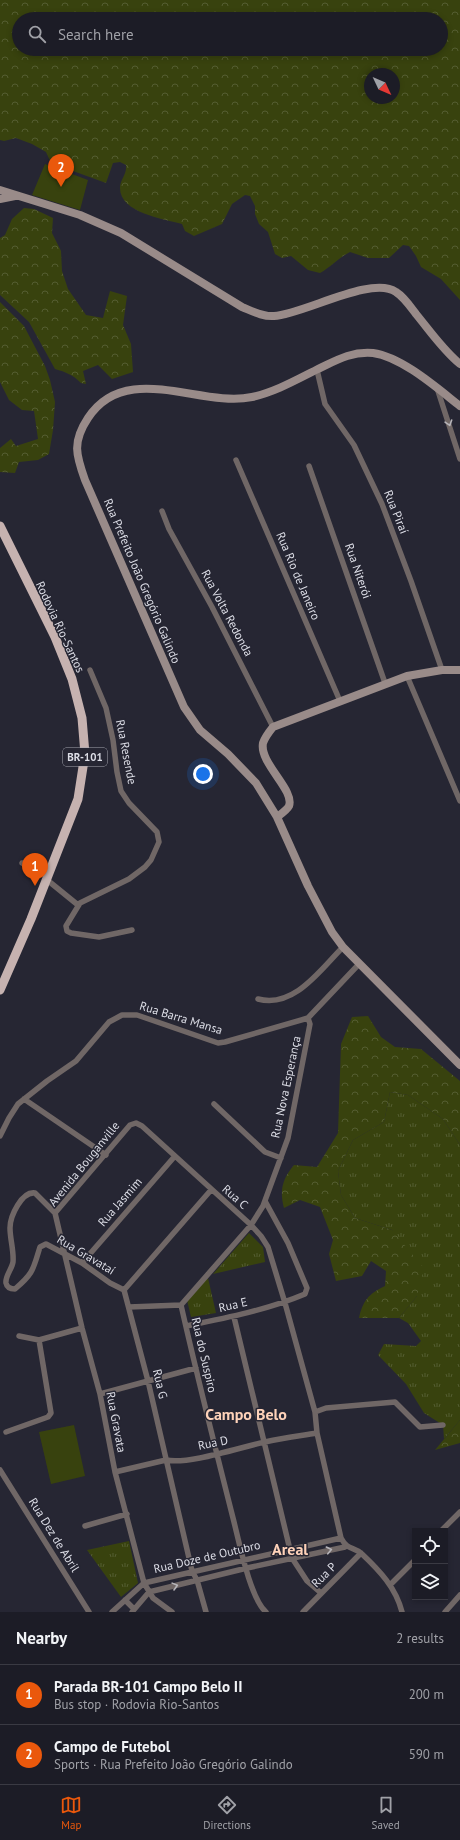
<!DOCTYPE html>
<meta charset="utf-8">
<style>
:root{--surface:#1c1c26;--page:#25252e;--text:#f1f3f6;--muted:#a0a1a7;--line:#3a3a43;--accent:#ea580c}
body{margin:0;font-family:"PT Sans",sans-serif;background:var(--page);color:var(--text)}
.controls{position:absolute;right:12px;bottom:12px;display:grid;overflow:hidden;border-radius:0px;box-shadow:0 2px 6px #0003}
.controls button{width:36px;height:36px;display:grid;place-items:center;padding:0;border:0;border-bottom:1px solid var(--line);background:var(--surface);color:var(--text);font:20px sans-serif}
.compass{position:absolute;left:364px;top:68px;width:36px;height:36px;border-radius:50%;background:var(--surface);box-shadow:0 2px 6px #0003;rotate:134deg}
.you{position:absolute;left:203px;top:774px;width:14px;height:14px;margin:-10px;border:3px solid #fff;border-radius:50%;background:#1a73e8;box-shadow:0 0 0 6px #1a73e833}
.badge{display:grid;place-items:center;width:26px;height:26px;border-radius:50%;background:var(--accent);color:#fff;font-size:13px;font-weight:700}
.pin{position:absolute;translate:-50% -33px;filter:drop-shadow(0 1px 2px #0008)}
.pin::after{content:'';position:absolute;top:21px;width:14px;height:12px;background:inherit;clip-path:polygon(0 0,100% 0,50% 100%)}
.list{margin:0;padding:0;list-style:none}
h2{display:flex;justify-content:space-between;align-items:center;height:52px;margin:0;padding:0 16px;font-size:17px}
h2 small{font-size:13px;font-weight:400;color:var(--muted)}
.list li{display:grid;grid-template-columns:26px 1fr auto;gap:12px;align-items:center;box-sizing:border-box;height:60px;padding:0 16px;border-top:1px solid var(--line)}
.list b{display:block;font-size:15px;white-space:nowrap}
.list p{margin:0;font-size:13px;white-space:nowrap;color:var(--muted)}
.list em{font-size:13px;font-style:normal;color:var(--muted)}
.icon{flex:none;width:22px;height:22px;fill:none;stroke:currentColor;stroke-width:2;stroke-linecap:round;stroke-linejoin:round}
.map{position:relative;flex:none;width:460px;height:1612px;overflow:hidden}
.search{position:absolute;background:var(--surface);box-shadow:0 2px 6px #0003;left:12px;right:12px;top:12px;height:44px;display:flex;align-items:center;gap:10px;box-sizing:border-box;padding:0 14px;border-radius:22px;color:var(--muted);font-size:15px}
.sheet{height:172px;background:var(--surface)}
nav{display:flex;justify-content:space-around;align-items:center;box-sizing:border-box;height:56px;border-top:1px solid var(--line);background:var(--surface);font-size:11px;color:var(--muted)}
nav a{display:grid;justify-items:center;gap:2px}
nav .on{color:var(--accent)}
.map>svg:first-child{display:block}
.grass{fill:url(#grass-tufts)}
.forest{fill:url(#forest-crowns);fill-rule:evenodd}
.pitch{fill:#38420e}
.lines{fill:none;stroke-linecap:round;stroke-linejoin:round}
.minor{stroke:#706766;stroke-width:5.5}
.secondary{stroke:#998b89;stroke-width:8}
.trunk{stroke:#c6b2b0;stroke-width:9}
.oneway{stroke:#b6b4b9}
.labels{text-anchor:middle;stroke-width:3;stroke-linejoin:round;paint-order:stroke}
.shield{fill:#262633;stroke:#a5a6b0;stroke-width:1}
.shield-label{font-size:11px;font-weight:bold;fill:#dcdde6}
.street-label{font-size:12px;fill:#dcdde6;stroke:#262633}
.district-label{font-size:16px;font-weight:bold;fill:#fed2b9;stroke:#262633}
</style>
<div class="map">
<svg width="460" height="1612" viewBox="0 0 460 1612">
<defs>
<pattern id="grass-tufts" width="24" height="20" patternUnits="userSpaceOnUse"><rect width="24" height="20" fill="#38420e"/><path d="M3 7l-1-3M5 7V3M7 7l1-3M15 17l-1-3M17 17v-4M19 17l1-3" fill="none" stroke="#545d31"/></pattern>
<pattern id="forest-crowns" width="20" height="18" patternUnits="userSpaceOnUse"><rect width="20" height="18" fill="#38420e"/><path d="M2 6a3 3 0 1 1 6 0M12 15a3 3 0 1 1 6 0" fill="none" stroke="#545d31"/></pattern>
</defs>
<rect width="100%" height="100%" fill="#262633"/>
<path class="grass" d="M390,1092L408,1095L443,1119L460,1145V1420L444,1439L443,1425L424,1413L406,1384L378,1355L384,1344L416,1346L421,1341L408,1323L399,1318L417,1296L392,1230L355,1218L341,1195L338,1171L353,1140L384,1122Z
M249,1233L263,1247L265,1262L213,1274Z
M208,1278L216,1313L191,1317L187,1300Z
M129,1541L138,1583L121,1597L87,1550Z"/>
<path class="forest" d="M0,0H460V300L441,279L421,267L416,256L409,246L403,245L389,258H368L350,252C338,258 331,267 320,273L308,270L291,256L282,258L275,254L268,232L259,224L255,214V206L250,196L245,195L232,204L222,224L194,236L185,231L182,224C164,219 120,213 120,188C120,179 127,175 126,165L120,162L113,163L106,183L51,163L46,152L32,144L16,138L4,141L0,140ZM19,19H441V49H19ZM370,74H394V98H370Z
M24,208L34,209L53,218L52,233L61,251L62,271L68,289L86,315L103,318L110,291L127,296L123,325L131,344L133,372L112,379L98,365L83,371L86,384L81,383C73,375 66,372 55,369L29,322L0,295V238L5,235L12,219Z
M0,302L24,326L45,366L50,380L55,402L53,430L49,454L38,460L19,462L15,473L0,472V448L11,439L16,446L38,439L34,411L22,410L9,400L0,382Z
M368,1016L381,1037L395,1047L421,1049L460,1081V1145L443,1119L408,1095L390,1092L384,1122L353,1140L338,1171L341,1195L355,1218L392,1230L424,1268L417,1296L399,1318H359C363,1301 368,1294 385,1286L386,1271L371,1261L362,1276L336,1281L329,1254L333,1240L320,1207L300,1200L284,1208C279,1190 283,1178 294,1165L317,1167L338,1133L341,1044L352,1017Z
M460,1420V1443L435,1450Z"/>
<path class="pitch" d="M45,164L88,180L80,210L32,195Z
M74,1425L85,1476L51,1484L39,1432Z"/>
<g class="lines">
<path class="minor" d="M317,370L325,404L354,445L382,504L411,581L442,670
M437,388L460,459
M236,460L340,701
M309,466L385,683
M162,511L169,529L212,607L273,727
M90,670L106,708L113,740L117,772L121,791L129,803L157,832L159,842L151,860L145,867L129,879L80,903L66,926L67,931L71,933L99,937L132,930
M407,676L460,801
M22,863L50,871
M46,879L78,905
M258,999C294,1009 321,969 343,947
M24,1099L106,1155
M214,1104L265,1152L281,1158
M0,1136L9,1118L18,1104L47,1081L76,1061L109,1022L122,1015H137L218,1043L225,1042L308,1018L359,964
M55,1213L35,1193C22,1191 10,1216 10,1228C10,1239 14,1251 13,1262C12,1269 5,1276 6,1283C7,1288 11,1289 15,1289C34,1273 33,1269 40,1247L46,1244L82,1263L110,1283L124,1290
M82,1263L175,1156
M124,1290L148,1381L192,1571L197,1580L206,1612
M124,1290L211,1190
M181,1305L251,1225L263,1206L288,1138L310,1024L308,1018
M181,1305C197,1376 215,1447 233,1518C239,1541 250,1598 266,1612
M129,1307L181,1305
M234,1317L292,1558L307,1581L321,1593
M186,1326C226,1318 267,1310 305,1294L307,1288L288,1243L265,1201
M19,1336L39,1340L82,1328
M100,1394L196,1368
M315,1412L326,1408L395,1402L420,1427L443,1425
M6,1432L48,1417L51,1413L39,1340
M0,1470L89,1612
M115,1472L166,1460C188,1465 241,1447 265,1442C282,1438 299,1436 317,1433
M85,1526L127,1514
M441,1531L460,1512
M391,1584L415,1560
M125,1600L134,1609
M112,1612L144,1583L341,1538
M132,1612L149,1592L247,1568L345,1547
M172,1612L153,1598L144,1583L115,1472L100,1394L82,1328L55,1213L130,1125L136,1123L142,1126L251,1225L261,1236L268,1247L285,1303L315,1412L317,1433L341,1538C348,1551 353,1546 362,1554C380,1571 396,1588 402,1612
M303,1612L361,1553
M445,1612L460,1595"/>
<path class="secondary" d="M0,190L80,215L121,233L242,307C252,311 263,317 274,316C304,314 372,275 396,292C404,297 410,306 416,314C430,331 443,350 460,364
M0,199L15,196
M460,406C437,388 402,357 373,353C351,351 335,361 316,370C296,380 275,392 252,397C200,408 126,360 88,418C72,442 76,455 85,480L184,707L200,730L228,754L256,783L277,817L308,886L332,932L343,947L460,1065
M277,817C281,814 287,810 289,806C295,790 259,763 263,743C265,737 269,732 273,727L407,676L442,670H460"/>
<path class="trunk" d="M0,526L55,637L72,679L82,718L85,754L78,799L31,919L0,990"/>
</g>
<defs><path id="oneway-chevron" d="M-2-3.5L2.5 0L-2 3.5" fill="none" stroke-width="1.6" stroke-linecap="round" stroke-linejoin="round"/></defs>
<g class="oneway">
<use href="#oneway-chevron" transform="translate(449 423) rotate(72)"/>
<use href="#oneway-chevron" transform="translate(329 1550) rotate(-12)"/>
<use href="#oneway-chevron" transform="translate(175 1586) rotate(-15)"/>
</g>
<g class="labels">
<rect class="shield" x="63" y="748" width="44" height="18" rx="3"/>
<g class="shield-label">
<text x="85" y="761">BR-101</text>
</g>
<g class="street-label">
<text transform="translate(396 512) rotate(68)" y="4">Rua Piraí</text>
<text transform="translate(358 571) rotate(71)" y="4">Rua Niterói</text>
<text transform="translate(298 576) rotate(67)" y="4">Rua Rio de Janeiro</text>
<text transform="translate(142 581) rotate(67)" y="4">Rua Prefeito João Gregório Galindo</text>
<text transform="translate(227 613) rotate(62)" y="4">Rua Volta Redonda</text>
<text transform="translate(60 627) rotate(65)" y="4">Rodovia Rio-Santos</text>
<text transform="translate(126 752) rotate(79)" y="4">Rua Resende</text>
<text transform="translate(181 1018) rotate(17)" y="4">Rua Barra Mansa</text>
<text transform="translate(286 1087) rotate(-78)" y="4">Rua Nova Esperança</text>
<text transform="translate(84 1164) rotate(-51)" y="4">Avenida Bouganville</text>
<text transform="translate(235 1197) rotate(41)" y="4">Rua C</text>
<text transform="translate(120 1202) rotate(-49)" y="4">Rua Jasmim</text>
<text transform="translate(86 1255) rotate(31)" y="4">Rua Gravataí</text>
<text transform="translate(233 1305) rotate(-13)" y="4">Rua E</text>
<text transform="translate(204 1355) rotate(77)" y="4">Rua do Suspiro</text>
<text transform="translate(160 1384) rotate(77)" y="4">Rua G</text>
<text transform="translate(116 1422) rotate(79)" y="4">Rua Gravata</text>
<text transform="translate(213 1443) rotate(-12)" y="4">Rua D</text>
<text transform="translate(54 1535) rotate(58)" y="4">Rua Dez de Abril</text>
<text transform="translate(207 1557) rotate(-13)" y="4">Rua Doze de Outubro</text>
<text transform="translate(324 1575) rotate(-45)" y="4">Rua P</text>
</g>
<g class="district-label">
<text x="246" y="1420">Campo Belo</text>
<text x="290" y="1555">Areal</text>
</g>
</g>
</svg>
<div class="controls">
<button><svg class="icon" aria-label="locate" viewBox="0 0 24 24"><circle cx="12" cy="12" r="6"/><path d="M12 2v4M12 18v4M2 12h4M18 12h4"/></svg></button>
<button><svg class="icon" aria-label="layers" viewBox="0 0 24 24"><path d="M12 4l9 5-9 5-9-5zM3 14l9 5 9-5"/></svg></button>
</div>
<svg class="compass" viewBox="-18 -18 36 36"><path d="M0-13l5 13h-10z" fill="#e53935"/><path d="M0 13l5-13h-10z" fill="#a0a1a7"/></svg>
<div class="you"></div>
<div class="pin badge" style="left:35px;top:886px">1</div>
<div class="pin badge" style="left:61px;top:187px">2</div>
<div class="search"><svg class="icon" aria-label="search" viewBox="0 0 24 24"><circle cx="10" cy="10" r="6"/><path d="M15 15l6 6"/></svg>Search here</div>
</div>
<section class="sheet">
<h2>Nearby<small>2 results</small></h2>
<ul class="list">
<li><span class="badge">1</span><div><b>Parada BR-101 Campo Belo II</b><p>Bus stop · Rodovia Rio-Santos</p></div><em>200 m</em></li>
<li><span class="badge">2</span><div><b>Campo de Futebol</b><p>Sports · Rua Prefeito João Gregório Galindo</p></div><em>590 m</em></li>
</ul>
</section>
<nav>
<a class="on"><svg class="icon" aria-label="map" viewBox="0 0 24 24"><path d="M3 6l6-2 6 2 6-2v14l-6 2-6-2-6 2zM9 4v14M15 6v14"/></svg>Map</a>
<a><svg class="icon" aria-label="directions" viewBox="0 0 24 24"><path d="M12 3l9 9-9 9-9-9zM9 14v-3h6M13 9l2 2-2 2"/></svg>Directions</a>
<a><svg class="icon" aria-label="saved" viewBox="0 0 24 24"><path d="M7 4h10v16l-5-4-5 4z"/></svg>Saved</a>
</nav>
